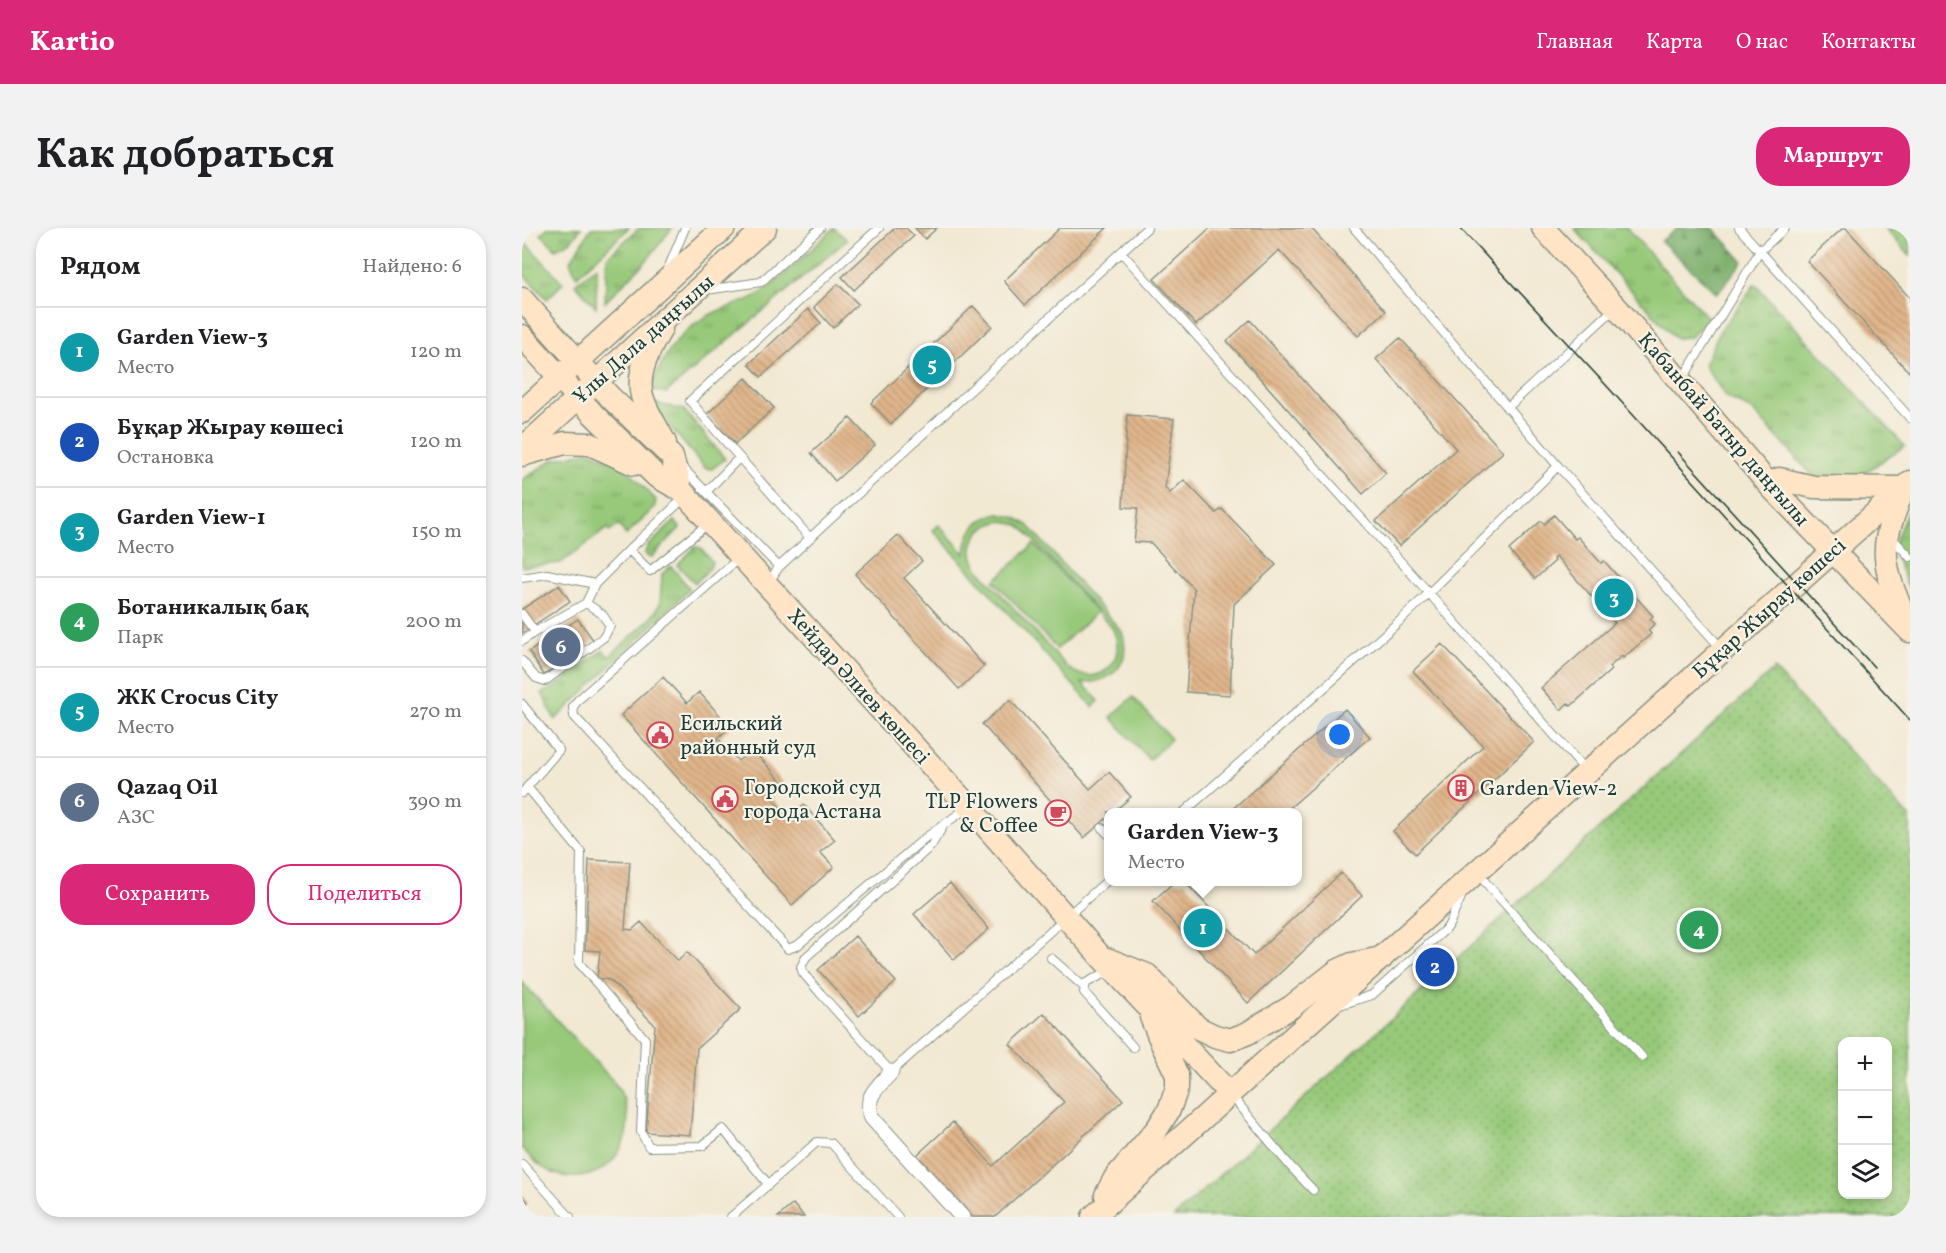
<!DOCTYPE html>
<html lang="ru">
<meta charset="utf-8">
<style>
:root{--surface:#fff;--page:#f2f2f2;--text:#202124;--muted:#757577;--line:#e0e0e0;--accent:#db2777}
body{margin:0;font-family:Vollkorn,serif;background:var(--page);color:var(--text)}
.controls{position:absolute;right:18px;bottom:18px;display:grid;overflow:hidden;border-radius:12px;box-shadow:0 3px 9px #0003}
.controls button{width:54px;height:54px;display:grid;place-items:center;padding:0;border:0;border-bottom:2px solid var(--line);background:var(--surface);color:var(--text);font:30px sans-serif}
.you{position:absolute;left:818px;top:507px;width:21px;height:21px;margin:-15px;border:4px solid #fff;border-radius:50%;background:#1a73e8;box-shadow:0 0 0 9px #1a73e833}
.badge{display:grid;place-items:center;width:39px;height:39px;border-radius:50%;background:var(--accent);color:#fff;font-size:20px;font-weight:700}
.pin{position:absolute;translate:-50% -50%;border:3px solid #fff;box-shadow:0 2px 6px #0006}
.popup{position:absolute;left:582px;top:580px;width:198px;height:78px;box-sizing:border-box;display:grid;place-content:center;border-radius:12px;background:var(--surface);filter:drop-shadow(0 2px 4px #0005);font-size:20px;white-space:nowrap;color:var(--muted)}
.popup b{font-size:22px;color:var(--text)}
.popup::after{content:'';position:absolute;left:50%;top:100%;margin-left:-12px;border:12px solid transparent;border-top-color:var(--surface)}
.list{margin:0;padding:0;list-style:none}
h2{display:flex;justify-content:space-between;align-items:center;height:78px;margin:0;padding:0 24px;font-size:26px}
h2 small{font-size:20px;font-weight:400;color:var(--muted)}
.list li{display:grid;grid-template-columns:39px 1fr auto;gap:18px;align-items:center;box-sizing:border-box;height:90px;padding:0 24px;border-top:2px solid var(--line)}
.list b{display:block;font-size:22px;white-space:nowrap}
.list p{margin:0;font-size:20px;white-space:nowrap;color:var(--muted)}
.list em{font-size:20px;font-style:normal;color:var(--muted)}
.actions{display:flex;gap:12px;padding:18px 24px}
.actions a{flex:1;padding:14px 0;border:2px solid var(--accent);border-radius:24px;text-align:center;font-size:21px;color:var(--accent)}
.actions .main{background:var(--accent);color:#fff}
.icon{flex:none;width:33px;height:33px;fill:none;stroke:currentColor;stroke-width:2;stroke-linecap:round;stroke-linejoin:round}
.map{position:relative;flex:none;width:1388px;height:989px;overflow:hidden;border-radius:24px}
header{display:flex;align-items:center;gap:36px;box-sizing:border-box;height:84px;padding:0 30px;background:var(--accent);color:#fff}
header strong{font-size:28px}
nav{display:flex;gap:33px;margin-inline-start:auto;font-size:21px}
.intro{display:flex;align-items:center;justify-content:space-between;box-sizing:border-box;height:144px;padding:0 36px}
h1{margin:0;font-size:42px}
.button{padding:15px 27px;border-radius:24px;background:var(--accent);color:#fff;font-size:21px;font-weight:700}
main{display:flex;gap:36px;padding:0 36px}
aside{flex:1;background:var(--surface);border-radius:24px;box-shadow:0 3px 9px #0003}
.map>svg:first-child{display:block}
.grass{fill:url(#grass-tufts);stroke:#5b8356;stroke-width:1.5}
.forest{fill:url(#forest-firs);stroke:#4c754e;stroke-width:1.5}
.park{fill:url(#park-dots);stroke:#5b8356;stroke-width:1.5;fill-rule:evenodd}
.pitch{fill:#97c979;stroke:#5b8356;stroke-width:1.5;fill-rule:evenodd}
.building{fill:url(#building-back-hatch)}
.lines{fill:none;stroke-linecap:round;stroke-linejoin:round}
.lane-casing{stroke:#889384;stroke-width:10}
.street-casing{stroke:#889384;stroke-width:17}
.secondary-casing{stroke:#889384;stroke-width:25}
.lane{stroke:#fff;stroke-width:8}
.street{stroke:#fff;stroke-width:15}
.secondary{stroke:#ffe4c6;stroke-width:22}
.tram{stroke:#1f3d34;stroke-width:1.5}
.labels{text-anchor:middle;stroke-width:4.5;stroke-linejoin:round;paint-order:stroke}
.street-label{font-size:21px;fill:#1f3d34;stroke:#f7f3e8}
.poi-label{font-size:21px;fill:#1f3d34;stroke:#f7f3e8;text-anchor:start}
</style>
<header>
<strong>Kartio</strong>
<nav><a>Главная</a><a>Карта</a><a>О нас</a><a>Контакты</a></nav>
</header>
<div class="intro"><h1>Как добраться</h1><a class="button">Маршрут</a></div>
<main>
<aside>
<h2>Рядом<small>Найдено: 6</small></h2>
<ul class="list">
<li><span class="badge" style="background:#0f9aa8">1</span><div><b>Garden View-3</b><p>Место</p></div><em>120 m</em></li>
<li><span class="badge" style="background:#1a4fb4">2</span><div><b>Бұқар Жырау көшесі</b><p>Остановка</p></div><em>120 m</em></li>
<li><span class="badge" style="background:#0f9aa8">3</span><div><b>Garden View-1</b><p>Место</p></div><em>150 m</em></li>
<li><span class="badge" style="background:#2e9e5b">4</span><div><b>Ботаникалық бақ</b><p>Парк</p></div><em>200 m</em></li>
<li><span class="badge" style="background:#0f9aa8">5</span><div><b>ЖК Crocus City</b><p>Место</p></div><em>270 m</em></li>
<li><span class="badge" style="background:#5c6f8a">6</span><div><b>Qazaq Oil</b><p>АЗС</p></div><em>390 m</em></li>
</ul>
<div class="actions"><a class="main">Сохранить</a><a>Поделиться</a></div>
</aside>
<div class="map">
<svg width="1388" height="989" viewBox="0 0 1388 989">
<defs>
<pattern id="grass-tufts" width="24" height="20" patternUnits="userSpaceOnUse" patternTransform="scale(1.5)"><rect width="24" height="20" fill="#97c979"/><path d="M3 7l-1-3M5 7V3M7 7l1-3M15 17l-1-3M17 17v-4M19 17l1-3" fill="none" stroke="#7ba464"/></pattern>
<pattern id="forest-firs" width="22" height="20" patternUnits="userSpaceOnUse" patternTransform="scale(1.5)"><rect width="22" height="20" fill="#79ad69"/><path d="M5 1l3.5 6h-7zM16 11l3.5 6h-7z" fill="#638e57"/></pattern>
<pattern id="park-dots" width="8" height="8" patternUnits="userSpaceOnUse" patternTransform="scale(1.5)"><rect width="8" height="8" fill="#97c979"/><path d="M2 2h.1M6 6h.1" fill="none" stroke="#7ba464" stroke-width="1.8" stroke-linecap="round"/></pattern>
<pattern id="building-back-hatch" width="6" height="6" patternUnits="userSpaceOnUse" patternTransform="scale(1.5)"><rect width="6" height="6" fill="#e1b68b"/><path d="M-1 5l2 2M0 0l6 6M5-1l2 2" fill="none" stroke="#b69572"/></pattern>
</defs>
<rect width="100%" height="100%" fill="#f7f3e8"/>
<filter id="ink" filterUnits="userSpaceOnUse"><feTurbulence type="fractalNoise" baseFrequency=".0167" numOctaves="2"/><feDisplacementMap in="SourceGraphic" scale="12" xChannelSelector="R" yChannelSelector="G"/><feConvolveMatrix kernelMatrix="1 2 1 2 8 2 1 2 1" color-interpolation-filters="sRGB"/></filter>
<filter id="wash" filterUnits="userSpaceOnUse"><feTurbulence type="fractalNoise" baseFrequency=".008" numOctaves="4" result="noise"/><feDisplacementMap in="SourceGraphic" scale="24" xChannelSelector="R" yChannelSelector="G"/><feGaussianBlur stdDeviation="1.35" result="paint"/><feColorMatrix in="noise" values="0 0 0 0 0 0 0 0 0 0 0 0 0 0 0 0 0 1.4 0 .05"/><feComposite in="paint" operator="in"/></filter>
<g filter="url(#wash)">
<rect width="100%" height="100%" fill="#f2e9d3"/>
<path class="grass" d="M25,0H59L49,13L34,21L19,6Z
M69,0H107L55,48L48,34Z
M117,0H150L126,31L83,74L85,29Z
M312,0L325,12L144,165L129,162C139,126 163,96 198,82C211,77 229,73 240,64C266,46 289,21 312,0Z
M1052,0H1105L1186,90L1169,109L1153,110Z
M0,11L41,55L25,71L0,45Z
M75,38L74,79L53,56Z
M1233,56L1383,218L1333,251L1291,248L1230,182L1204,169L1182,137L1198,103Z
M132,175L162,182L203,231L190,241L183,240L138,187Z
M67,223L102,238L134,272L132,280L104,307L97,297L87,304L86,300L39,335L0,339V252L32,231Z
M1388,278V363L1374,330L1373,313Z
M153,293L158,300L130,329H126L123,325L125,319Z
M173,319L179,320L190,334L188,340L173,355L155,337Z
M149,338L168,361L33,492L20,465L30,460L81,422L87,429L128,391L138,376L140,346Z"/>
<path class="forest" d="M1156,0H1191L1221,33L1195,66L1139,13Z"/>
<path class="park" d="M1363,0H1388V28Z
M1252,441L1388,590V989H652ZM1320,814H1366V966H1320Z"/>
<path class="pitch" d="M477,286L492,289L506,297L600,404C610,436 591,454 560,455L577,473L571,479L411,302L417,297L443,326C444,304 454,290 477,286ZM481,293L496,297L503,302L590,400C608,433 576,463 545,439L457,342C441,319 454,297 481,293Z
M512,316L575,384L535,421L472,353Z
M611,469L649,511L627,532L589,489Z
M0,754L92,854C129,902 85,968 29,944C17,939 9,930 0,920Z"/>
<g id="blocks">
<path class="building" d="M373,0H384L392,8L332,62L320,49Z
M393,0H415L403,11Z
M538,0H585L503,77L482,53Z
M688,0H789L864,83L836,108L757,22L674,97L632,51Z
M1321,0H1324L1388,70V145L1285,33Z
M316,56L336,76L311,100L292,79Z
M451,78L470,98L369,196L349,175Z
M286,81L299,95L239,149L227,136Z
M728,92L864,245L841,266L705,113Z
M878,110L981,224L877,318L854,293L934,221L854,131Z
M224,150L252,180L213,216L185,186Z
M605,187L652,191L643,260L648,265L662,252L694,285L700,281L754,337L712,376L708,467L664,464L672,361L629,315L612,314L616,280L601,279Z
M328,190L353,217L313,253L289,225Z
M1032,287L1053,311L1056,309L1079,335L1082,333L1131,388L1128,391L1133,396L1126,402L1129,406L1101,430L1100,428L1087,439L1089,442L1049,478L1046,475L1039,482L1019,460L1093,395L1034,328L1031,331L1033,333L1013,351L987,322L1019,293L1022,296Z
M376,307L400,333L382,350L462,438L437,461L333,346Z
M37,357L48,373L0,405V381Z
M56,391L72,413L22,447L7,424Z
M920,416L1012,514L893,626L871,603L961,518L891,443Z
M141,449L165,475L177,464L208,499L196,510L216,533L230,521L261,555L247,567L267,590L282,577L313,612L298,624L312,639L270,677L99,487Z
M488,472L568,561L587,544L609,569L591,584H586V589L562,610L460,496Z
M823,481L848,509L763,584H707Z
M67,632L108,634L103,701L110,702L119,694L156,733L165,724L219,781L175,820L168,907L124,904L133,797L88,752L75,750L78,723L63,722Z
M819,645L840,668L726,775L631,673L652,654H663L732,727Z
M428,655L467,701L432,732L392,686Z
M333,708L374,754L337,788L296,742Z
M522,785L601,872L473,989H451L395,927L431,894L471,938L542,874L488,816Z
M0,967L6,974L0,979Z
M271,976L282,989H256Z"/>
</g>
</g>
<g filter="url(#ink)">
<use href="#blocks" fill-opacity="0" stroke="#889384" stroke-width="1.5"/>
<g class="lines">
<g class="lane-casing">
<path id="lane" d="M1217,0L1388,190
M599,24L907,365L1036,238L832,0
M145,43L163,0
M184,62L239,54L298,0
M1163,147L1238,23L1263,0
M985,180L1093,80
M1036,238L1199,420
M160,239L257,339
M184,264L217,230
M163,269L107,322L128,343L187,295
M1369,309L1388,329
M288,310L168,173L357,0
M217,330L56,472L51,479L52,488L266,721L276,717L403,610L445,580
M0,350L25,346L73,356L107,322
M246,355L257,339L288,310L625,0
M0,386L13,404L64,375L73,356
M0,413L13,404
M0,433L14,450L23,453L82,409L88,398L80,386L64,375
M0,476L37,522L0,565
M6,560L59,624L57,735L123,811L119,904L127,919L180,918L201,901L246,956
M662,584L881,390L907,365L1063,542
M420,600L409,618L284,729L279,739L281,745L299,766L369,844L586,652
M580,600L586,606
M956,646L1120,829
M529,730L562,759
M589,742L564,755L562,764L611,819
M818,777L850,767L926,699L940,667
M709,867L769,939L791,962
M0,936L48,989
M209,989L295,914L309,915L376,989"/>
</g>
<g class="street-casing">
<path id="street" d="M369,844C356,859 341,869 350,890L440,989"/>
</g>
<g class="secondary-casing">
<path id="secondary" d="M1021,0L1094,79L1250,260L1388,403
M0,71L88,169L150,229L159,262
M139,101C128,120 114,145 120,168C124,184 136,200 143,215
M0,108L71,186L134,248L159,262L447,579L580,730L708,866
M0,184L202,0
M0,221L243,0
M0,227L43,215L68,216L112,236
M1257,251L1292,259L1382,260
M1381,261C1376,276 1369,291 1366,306C1358,336 1373,366 1384,393
M585,731L625,747L676,800L693,808L708,812L726,805L769,779L815,743L830,736L860,730
M584,967L593,950L635,901L647,882L655,860V847L641,818L629,789
M571,989L1388,254"/>
</g>
<use href="#lane" class="lane"/>
<use href="#street" class="street"/>
<use href="#secondary" class="secondary"/>
<path class="tram" d="M938,0L1083,156L1388,492
M1156,224L1352,439"/>
</g>
</g>
<defs>
<g id="civic-ring" transform="scale(1.35)"><circle r="9.5" fill="#f7f3e8" stroke="#d1495b" stroke-width="1.5"/><path d="M-.6-6.5H3V-4.5H.6V-3L4-1V1h2V6H-6V1h2V-1L-.6-3ZM-1.2 2.5V6h2.4V2.5Z" fill="#d1495b"/></g>
<g id="building-ring" transform="scale(1.35)"><circle r="9.5" fill="#f7f3e8" stroke="#d1495b" stroke-width="1.5"/><path d="M-4-6H4V6H1V3H-1V6H-4ZM-2.5-4.3h1.7v1.8h-1.7ZM.8-4.3h1.7v1.8H.8ZM-2.5-1h1.7V.8h-1.7ZM.8-1h1.7V.8H.8Z" fill="#d1495b"/></g>
<g id="cafe-ring" transform="scale(1.35)"><circle r="9.5" fill="#f7f3e8" stroke="#d1495b" stroke-width="1.5"/><path d="M-5.5-4.5H6V0H3Q3 3.5 0 3.5H-2.5Q-5.5 3.5-5.5 0ZM3-3.2v2h1.7v-2ZM-6 4.5H4V6H-6Z" fill="#d1495b"/></g>
</defs>
<g fill-rule="evenodd">
<use href="#civic-ring" x="138" y="507"/>
<use href="#building-ring" x="939" y="560"/>
<use href="#civic-ring" x="203" y="571"/>
<use href="#cafe-ring" x="536" y="585"/>
</g>
<g class="labels">
<g class="street-label">
<text transform="translate(121 111) rotate(-42)" y="7">Ұлы Дала даңғылы</text>
<text transform="translate(1202 201) rotate(49)" y="7">Қабанбай Батыр даңғылы</text>
<text transform="translate(1247 380) rotate(-42)" y="7">Бұқар Жырау көшесі</text>
<text transform="translate(337 458) rotate(48)" y="7">Хейдар Әлиев көшесі</text>
</g>
<g class="poi-label">
<text x="158" y="502">Есильский<tspan x="158" dy="24">районный суд</tspan></text>
<text x="222" y="566">Городской суд<tspan x="222" dy="24">города Астана</tspan></text>
<text x="958" y="567">Garden View-2</text>
<text x="516" y="580" text-anchor="end">TLP Flowers<tspan x="516" dy="24">&amp; Coffee</tspan></text>
</g>
</g>
</svg>
<div class="controls">
<button>+</button>
<button>−</button>
<button><svg class="icon" aria-label="layers" viewBox="0 0 24 24"><path d="M12 4l9 5-9 5-9-5zM3 14l9 5 9-5"/></svg></button>
</div>
<div class="you"></div>
<div class="pin badge" style="left:681px;top:700px;background:#0f9aa8">1</div>
<div class="popup"><b>Garden View-3</b>Место</div>
<div class="pin badge" style="left:913px;top:739px;background:#1a4fb4">2</div>
<div class="pin badge" style="left:1092px;top:370px;background:#0f9aa8">3</div>
<div class="pin badge" style="left:1177px;top:702px;background:#2e9e5b">4</div>
<div class="pin badge" style="left:410px;top:137px;background:#0f9aa8">5</div>
<div class="pin badge" style="left:39px;top:419px;background:#5c6f8a">6</div>
</div>
</main>
